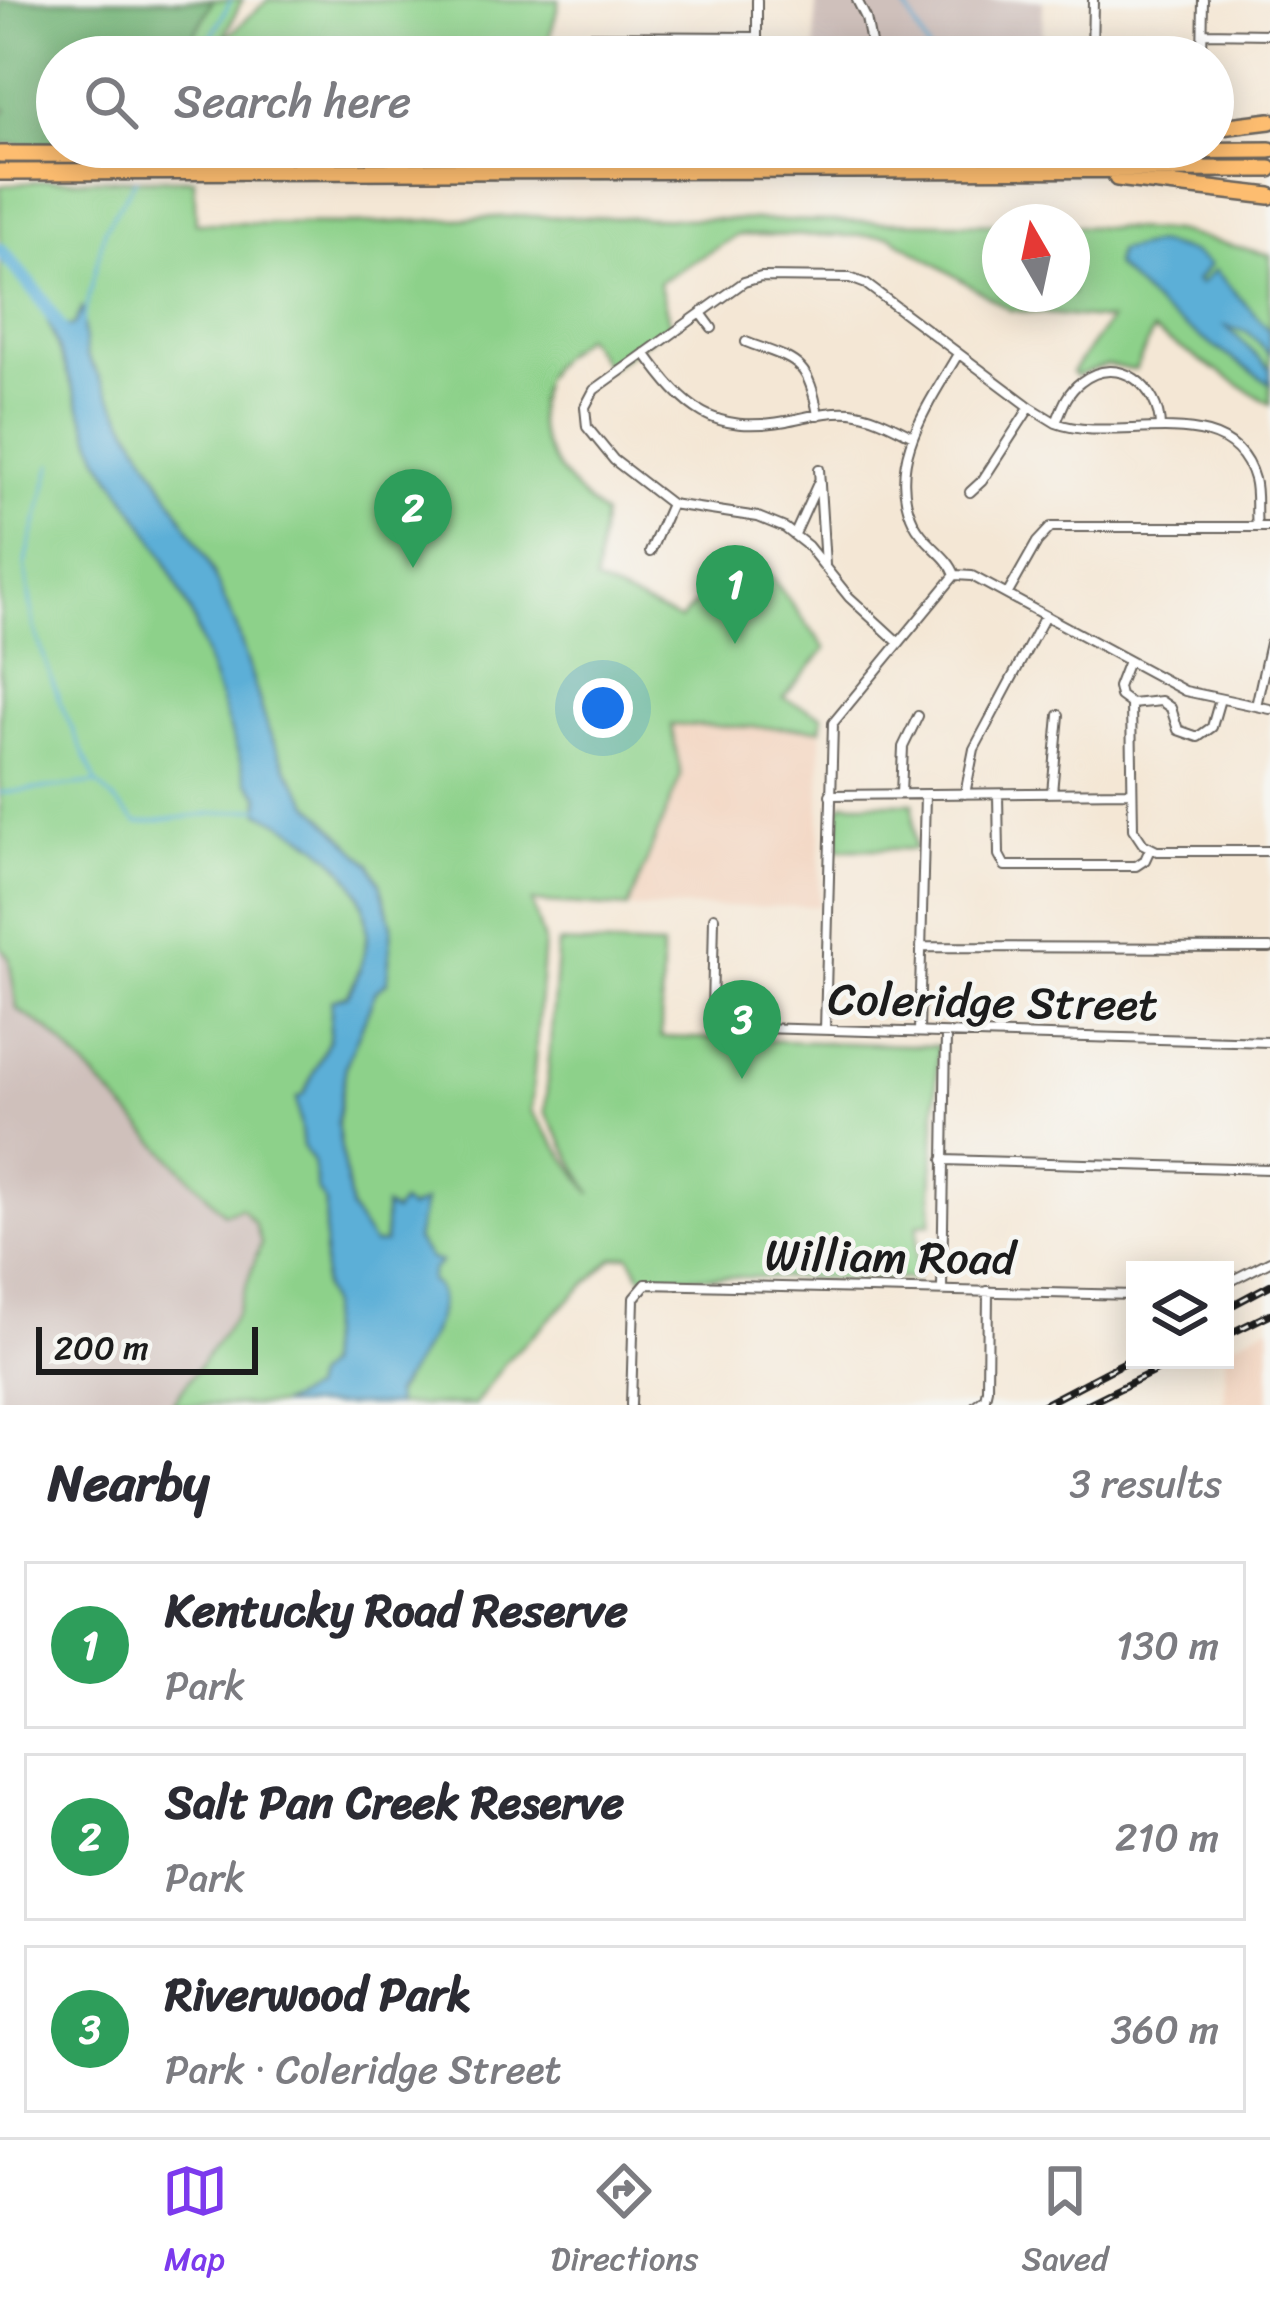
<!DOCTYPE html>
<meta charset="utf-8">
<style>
:root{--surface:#fff;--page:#f7f7f7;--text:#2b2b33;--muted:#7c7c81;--line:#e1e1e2;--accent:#7c3aed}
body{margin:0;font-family:Sriracha,sans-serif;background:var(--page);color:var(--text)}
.controls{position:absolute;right:36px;bottom:36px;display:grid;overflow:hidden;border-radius:0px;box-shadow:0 6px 30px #0003}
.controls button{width:108px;height:108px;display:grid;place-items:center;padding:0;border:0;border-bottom:3px solid var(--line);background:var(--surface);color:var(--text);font:60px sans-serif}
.compass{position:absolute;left:982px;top:204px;width:108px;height:108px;border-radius:50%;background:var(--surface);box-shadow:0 6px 30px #0003;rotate:351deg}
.scale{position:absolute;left:36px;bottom:30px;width:222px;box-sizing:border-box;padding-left:12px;border:6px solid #1c1c1c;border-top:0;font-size:33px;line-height:42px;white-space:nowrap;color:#1c1c1c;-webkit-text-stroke:9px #f6f6f2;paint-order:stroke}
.you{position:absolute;left:603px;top:708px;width:42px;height:42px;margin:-30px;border:9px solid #fff;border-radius:50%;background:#1a73e8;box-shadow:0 0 0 18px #1a73e833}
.badge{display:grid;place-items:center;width:78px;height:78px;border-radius:50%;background:var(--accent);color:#fff;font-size:39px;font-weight:700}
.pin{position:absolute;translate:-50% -99px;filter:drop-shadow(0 3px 6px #0008)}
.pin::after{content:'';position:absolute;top:63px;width:42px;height:36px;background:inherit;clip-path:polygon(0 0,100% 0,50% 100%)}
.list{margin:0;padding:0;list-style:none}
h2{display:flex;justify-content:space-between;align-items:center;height:156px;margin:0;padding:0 48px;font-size:51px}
h2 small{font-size:39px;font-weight:400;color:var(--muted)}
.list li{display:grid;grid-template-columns:78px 1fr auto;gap:36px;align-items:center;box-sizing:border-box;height:168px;margin:0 24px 24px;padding:0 24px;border:3px solid var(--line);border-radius:0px}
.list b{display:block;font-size:45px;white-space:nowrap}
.list p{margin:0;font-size:39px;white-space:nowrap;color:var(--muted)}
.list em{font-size:39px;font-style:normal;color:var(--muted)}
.icon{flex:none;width:66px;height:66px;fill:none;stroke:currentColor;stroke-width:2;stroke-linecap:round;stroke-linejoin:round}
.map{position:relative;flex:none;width:1270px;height:1405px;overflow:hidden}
.search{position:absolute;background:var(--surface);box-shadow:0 6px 30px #0003;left:36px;right:36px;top:36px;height:132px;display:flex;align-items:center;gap:30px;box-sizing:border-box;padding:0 42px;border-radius:66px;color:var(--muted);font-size:45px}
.sheet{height:732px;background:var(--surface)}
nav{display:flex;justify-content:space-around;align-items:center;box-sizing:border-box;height:168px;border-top:3px solid var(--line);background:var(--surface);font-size:33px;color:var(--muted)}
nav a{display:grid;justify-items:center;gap:6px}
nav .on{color:var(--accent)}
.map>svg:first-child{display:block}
.built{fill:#f3d4bf}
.industrial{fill:#cfc0bb}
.green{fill:#8dd18a;stroke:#547653;stroke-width:3}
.forest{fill:#72b376;stroke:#476849;stroke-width:3}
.water{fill:#5bafd7;stroke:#3c667a;stroke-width:3}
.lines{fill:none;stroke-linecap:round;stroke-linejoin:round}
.stream{stroke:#5bafd7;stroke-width:3}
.river{stroke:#5bafd7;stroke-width:14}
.street-casing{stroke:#68635d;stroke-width:12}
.highway-casing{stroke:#68635d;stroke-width:20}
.street{stroke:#fff;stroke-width:8}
.highway{stroke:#fdbd6f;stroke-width:15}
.rail-casing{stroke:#1c1c1c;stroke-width:8}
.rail{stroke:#f6f6f2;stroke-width:3;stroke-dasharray:9;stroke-linecap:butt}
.labels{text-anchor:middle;stroke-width:9;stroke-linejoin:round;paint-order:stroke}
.street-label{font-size:45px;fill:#1c1c1c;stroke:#f6f6f2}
</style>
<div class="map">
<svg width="1270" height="1405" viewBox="0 0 1270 1405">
<rect width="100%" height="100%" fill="#f6f6f2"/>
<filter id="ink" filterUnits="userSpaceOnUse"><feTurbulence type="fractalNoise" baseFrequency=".00833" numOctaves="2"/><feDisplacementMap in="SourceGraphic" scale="24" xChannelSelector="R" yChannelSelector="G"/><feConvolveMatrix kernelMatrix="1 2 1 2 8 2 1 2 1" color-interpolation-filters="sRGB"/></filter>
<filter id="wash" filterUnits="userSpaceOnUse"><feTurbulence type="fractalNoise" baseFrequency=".004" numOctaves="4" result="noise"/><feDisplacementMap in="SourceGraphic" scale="48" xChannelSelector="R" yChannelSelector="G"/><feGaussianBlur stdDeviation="2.7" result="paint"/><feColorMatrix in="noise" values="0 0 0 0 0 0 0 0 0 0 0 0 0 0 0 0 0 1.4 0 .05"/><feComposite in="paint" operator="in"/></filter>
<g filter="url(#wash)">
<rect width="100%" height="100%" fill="#f4e7d5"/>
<path class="built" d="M671,725L821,729L819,906L628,908L681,775Z
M1270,1325V1405H1225V1348Z"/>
<path class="industrial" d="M816,0H1043L1042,57H815Z
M0,946L9,958L18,1009L50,1031L254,1224L261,1242L236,1315L171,1405H0Z"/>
<path class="green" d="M213,0H242L215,57H182Z
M268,0H560L544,57H221L228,36Z
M194,179L196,223L355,224L519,216L1000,224V294H1072V226L1174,231L1270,255V404L1153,331L1135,370L1106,365L1076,376L1072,372L1110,320L1010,310L890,236L738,235L659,282L670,324L608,369L584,336C574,346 556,357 549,369C517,427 559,479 603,515L595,582L680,620L725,571L763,566L826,649L783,698L823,716L821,729L671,725L681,775L628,908L532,902L544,942L531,1111L592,1194L545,1112L558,943L662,947L661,1037L938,1046L931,1223L918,1224L916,1279L641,1276L629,1255L613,1258L507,1360L475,1405H396L394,1395C409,1369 462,1303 430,1281V1259L416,1240L423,1204L394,1213L386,1207L385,1243L373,1245L351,1210L337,1123L346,1065L376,990L387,982L392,926L370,864L310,805L287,769L269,732L237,629L207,559L86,355L81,310L74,325L60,330L49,324L99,457L160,549L194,620L247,780L260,796V811C341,851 398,900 348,995L332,1000L329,1040L304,1094L297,1098L303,1146L313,1162L318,1191L326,1203L323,1288L329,1305L324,1367L311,1390L279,1405H171L236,1315L261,1243L255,1224L241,1208L224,1213L50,1031L17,1009L9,958L0,946V186L48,180Z
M844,803H913L915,849H838L839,808Z"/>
<path class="forest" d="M0,0H213L182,57H57V145L0,144V115L6,110L0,106Z"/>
<path class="water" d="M1157,243L1191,252L1210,265L1196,281L1200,284L1215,270L1269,330L1270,355L1248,332L1227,327L1270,369V384L1163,312L1114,265L1118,251Z
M82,307L86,355L207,559L237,629L269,732L287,769L311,805L370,864L380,883L392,926L387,982L376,991L346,1065L337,1123L351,1210L373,1244L385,1243V1206L394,1212L401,1203L409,1209L424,1202L416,1240L430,1259L441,1262L432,1270L430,1281C462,1304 410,1368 394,1394L396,1405H279L310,1390L313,1378L324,1366L329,1305L323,1288L326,1204L318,1191L313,1162L303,1146L297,1098L304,1094L329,1040L332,1000L348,995C399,901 341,851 260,812V796L247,781L194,620L160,549L99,457L48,321L60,330L74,325Z"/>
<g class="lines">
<path class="stream" d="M902,0L932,57
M201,57L231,0
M82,325L105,229L136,179
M52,464L25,564L34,628L59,700L97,783L137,823L261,808
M0,793L96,783"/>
<path class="river" d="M0,250L38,294L69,342"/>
</g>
</g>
<g filter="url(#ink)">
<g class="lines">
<g class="street-casing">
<path id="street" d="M857,0L866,18L871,43
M1203,33L1270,34
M565,36L757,37
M757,57V0
M1092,57L1093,0
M1202,57L1203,0
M701,313L712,328
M746,342C796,361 808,358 818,415
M645,353C685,409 713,434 786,421C807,417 830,410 851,412C874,415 893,426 913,436
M1056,423C1062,408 1067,392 1081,382C1119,352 1160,388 1160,428
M819,469L825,565
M970,492L982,481L1030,407
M795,534L819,481
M650,552L671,504
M955,575L972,576L1185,691L1270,709
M955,575C948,555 924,544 914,523C884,463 929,404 958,354
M1007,595L1037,542L1051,527H1270
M899,643L849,597L808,546L785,528L758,517L671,504L614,460L587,427L585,407L594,390L744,282L761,277L850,278L866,284L1030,407L1056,423C1115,446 1231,395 1254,479C1258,494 1255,511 1257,527
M1128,661L1118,687L1120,696L1131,704
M1220,699L1212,727L1198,737L1178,730L1171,708L1161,701L1131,704L1133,829L1143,844L1157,851H1270
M1256,706L1270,643
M1052,793L1059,715
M901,794L903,747L918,716
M965,794L974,749L1045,616
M998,794L999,855L1005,866H1136L1145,860L1150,849
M830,795L1131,792
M714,917L712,1013L723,1027L1270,1042
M921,947L1270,948
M825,1030L833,723L955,575
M919,1032L925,795
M943,1160L1270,1169
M1225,1284L1270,1261
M942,1290L946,1034
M631,1405L634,1298L646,1284L1135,1295
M976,1405L985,1398L987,1389L988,1291"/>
</g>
<g class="highway-casing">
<path id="highway" d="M1213,128L1270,121
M0,154L489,156L1270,150
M0,172L1270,169
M1117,178L1270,196"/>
</g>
<use href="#street" class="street"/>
<use href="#highway" class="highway"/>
<g class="rail-casing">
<path id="rail" d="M1225,1309L1270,1285
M1225,1336L1270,1314
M1043,1405L1135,1357
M1086,1405L1177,1360"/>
</g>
<use href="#rail" class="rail"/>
</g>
</g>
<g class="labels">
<g class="street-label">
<text transform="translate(993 1001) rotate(1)" y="16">Coleridge Street</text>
<text transform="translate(890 1256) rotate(1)" y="16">William Road</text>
</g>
</g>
</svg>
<div class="controls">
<button><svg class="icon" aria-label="layers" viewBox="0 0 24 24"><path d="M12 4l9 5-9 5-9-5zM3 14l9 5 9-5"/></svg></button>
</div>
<svg class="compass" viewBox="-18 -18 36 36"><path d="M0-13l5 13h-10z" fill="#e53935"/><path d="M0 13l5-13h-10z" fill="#7c7c81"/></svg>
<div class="scale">200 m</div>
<div class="you"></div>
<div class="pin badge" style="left:735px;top:644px;background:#2e9e5b">1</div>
<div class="pin badge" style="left:413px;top:568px;background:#2e9e5b">2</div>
<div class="pin badge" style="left:742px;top:1079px;background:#2e9e5b">3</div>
<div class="search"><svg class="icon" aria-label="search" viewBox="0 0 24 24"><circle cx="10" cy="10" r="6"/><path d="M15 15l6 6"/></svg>Search here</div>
</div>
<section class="sheet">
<h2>Nearby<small>3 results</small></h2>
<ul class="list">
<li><span class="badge" style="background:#2e9e5b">1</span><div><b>Kentucky Road Reserve</b><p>Park</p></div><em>130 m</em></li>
<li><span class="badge" style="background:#2e9e5b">2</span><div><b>Salt Pan Creek Reserve</b><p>Park</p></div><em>210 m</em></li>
<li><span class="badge" style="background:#2e9e5b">3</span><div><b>Riverwood Park</b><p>Park · Coleridge Street</p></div><em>360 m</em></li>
</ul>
</section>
<nav>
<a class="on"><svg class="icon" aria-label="map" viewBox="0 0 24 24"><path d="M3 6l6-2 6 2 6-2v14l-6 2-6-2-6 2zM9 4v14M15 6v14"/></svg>Map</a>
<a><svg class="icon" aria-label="directions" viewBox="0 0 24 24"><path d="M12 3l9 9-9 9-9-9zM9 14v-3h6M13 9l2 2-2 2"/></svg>Directions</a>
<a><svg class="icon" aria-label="saved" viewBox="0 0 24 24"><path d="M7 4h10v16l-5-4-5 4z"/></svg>Saved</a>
</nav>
